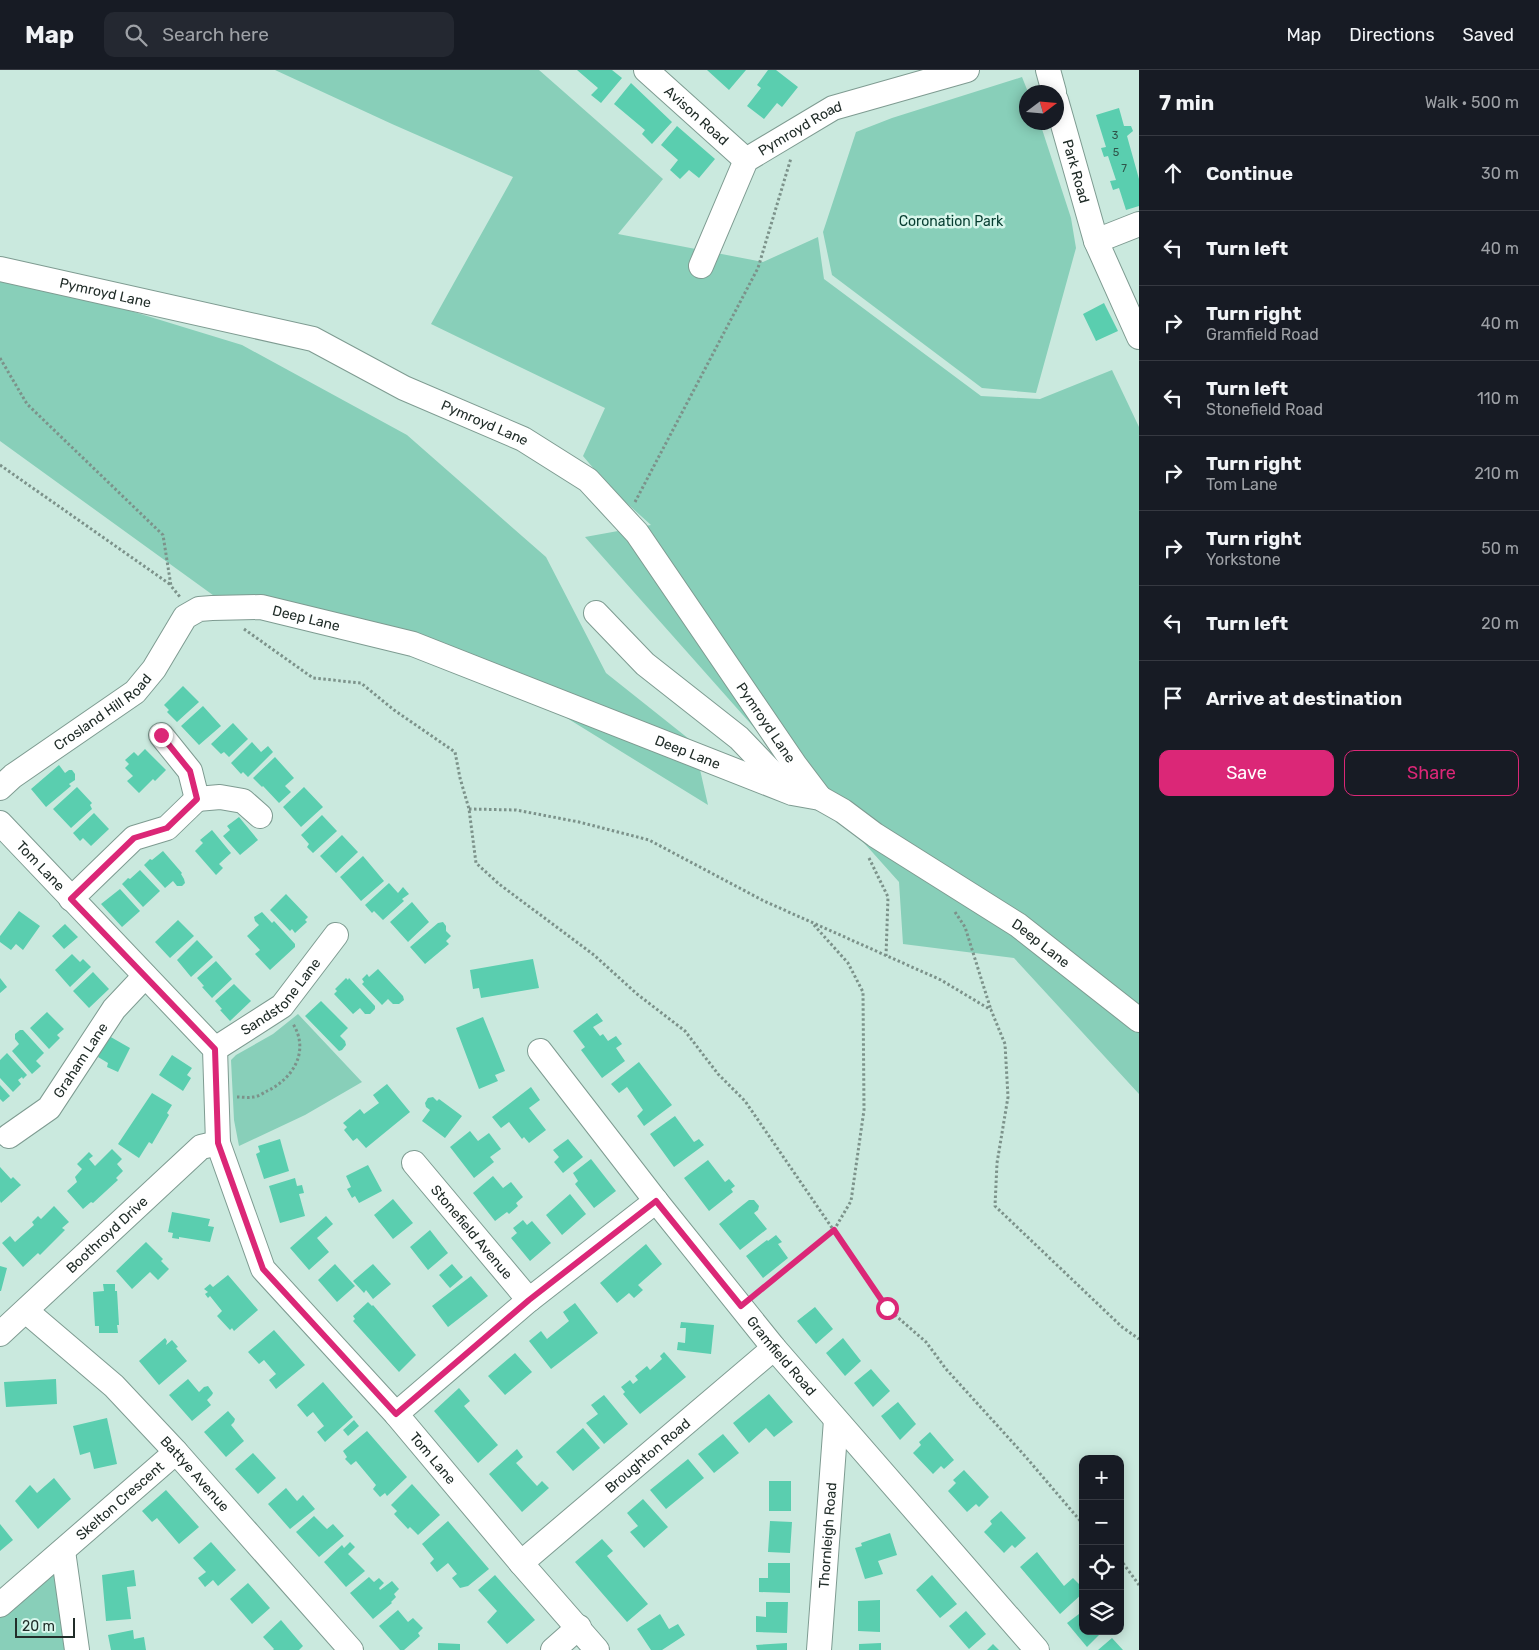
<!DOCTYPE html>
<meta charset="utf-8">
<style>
:root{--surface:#171b24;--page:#242831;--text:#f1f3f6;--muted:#9ea1a6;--line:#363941;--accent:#db2777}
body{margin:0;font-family:Rubik,sans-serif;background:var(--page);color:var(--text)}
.controls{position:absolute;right:15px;bottom:15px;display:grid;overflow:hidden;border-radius:10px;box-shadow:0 2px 12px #0003}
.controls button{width:45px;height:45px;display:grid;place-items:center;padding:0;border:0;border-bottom:1px solid var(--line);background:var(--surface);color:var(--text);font:25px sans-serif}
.compass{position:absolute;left:1019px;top:15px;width:45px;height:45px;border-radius:50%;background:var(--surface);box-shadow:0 2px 12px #0003;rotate:74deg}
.scale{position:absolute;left:15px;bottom:12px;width:60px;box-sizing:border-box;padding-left:5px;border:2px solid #212d29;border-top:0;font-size:14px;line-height:18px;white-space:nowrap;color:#212d29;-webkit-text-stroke:4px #d7f6eb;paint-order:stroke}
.stop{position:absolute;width:15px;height:15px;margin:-11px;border:4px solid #db2777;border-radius:50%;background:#fff}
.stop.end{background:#db2777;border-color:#fff;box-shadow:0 1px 5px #0008}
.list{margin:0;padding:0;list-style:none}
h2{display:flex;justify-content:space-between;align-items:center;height:65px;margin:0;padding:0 20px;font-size:21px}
h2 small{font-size:16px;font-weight:400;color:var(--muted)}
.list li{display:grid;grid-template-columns:32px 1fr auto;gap:15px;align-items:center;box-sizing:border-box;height:75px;padding:0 20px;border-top:1px solid var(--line)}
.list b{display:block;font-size:19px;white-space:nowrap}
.list p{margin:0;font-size:16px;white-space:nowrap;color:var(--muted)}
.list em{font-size:16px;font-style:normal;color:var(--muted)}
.actions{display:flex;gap:10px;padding:15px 20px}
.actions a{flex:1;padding:11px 0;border:1px solid var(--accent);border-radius:10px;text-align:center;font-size:18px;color:var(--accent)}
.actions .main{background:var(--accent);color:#fff}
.icon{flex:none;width:28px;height:28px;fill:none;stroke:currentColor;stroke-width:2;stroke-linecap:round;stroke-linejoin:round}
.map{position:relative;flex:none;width:1139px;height:1580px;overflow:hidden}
header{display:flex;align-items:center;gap:30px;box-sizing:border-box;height:70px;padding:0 25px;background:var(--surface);border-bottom:1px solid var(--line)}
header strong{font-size:24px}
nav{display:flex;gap:28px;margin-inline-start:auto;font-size:18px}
.search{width:350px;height:45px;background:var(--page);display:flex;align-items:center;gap:12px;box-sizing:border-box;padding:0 18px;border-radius:10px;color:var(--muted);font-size:19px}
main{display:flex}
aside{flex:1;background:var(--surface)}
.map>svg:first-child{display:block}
.green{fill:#88cfb9}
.building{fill:#5aceaf}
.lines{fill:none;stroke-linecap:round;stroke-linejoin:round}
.minor-casing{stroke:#7e9b91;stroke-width:26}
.path{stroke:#7c928a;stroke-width:3;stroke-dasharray:2.5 2.5;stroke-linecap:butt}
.minor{stroke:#fff;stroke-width:24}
.route{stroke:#db2777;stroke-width:6}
.labels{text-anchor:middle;stroke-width:5;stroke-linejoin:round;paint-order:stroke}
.number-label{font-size:11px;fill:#2f554a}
.street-label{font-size:14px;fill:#212d29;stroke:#d7f6eb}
.park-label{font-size:14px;fill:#063d30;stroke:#d7f6eb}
</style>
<header>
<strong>Map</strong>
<div class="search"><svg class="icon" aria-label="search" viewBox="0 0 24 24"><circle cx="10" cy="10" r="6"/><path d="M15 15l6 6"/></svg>Search here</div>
<nav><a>Map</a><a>Directions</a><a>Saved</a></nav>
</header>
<main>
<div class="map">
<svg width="1139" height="1580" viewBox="0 0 1139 1580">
<rect width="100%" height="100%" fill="#cae9de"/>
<path class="green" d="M275,0H539L663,109L618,164L763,192L818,167L824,209L981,326L1040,329L1112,300L1139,357V1024L1014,888L903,874L899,812L814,717L773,679L585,467L651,455L611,419L583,386L605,338L431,254L513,107L392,54Z
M1022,7L1028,22H1026V52L1040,53L1071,148L1076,178L1036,323L982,318L832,205L823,162L856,62L892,48Z
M0,201L242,275L407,365L546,487L606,603L694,673L708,735L445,573L317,538L265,527L217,528L0,371Z
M298,944L362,1012L305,1045L239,1076L234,1050L231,990L236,985L273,964Z
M54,1500L70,1580H0V1543Z"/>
<path class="building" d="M577,0H612L622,8L601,33L591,25L598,18Z
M707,0H746L729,20Z
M768,0H776L798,17L782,37L777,33L764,49L747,36L761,18L757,15Z
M631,13L672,52L652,74L642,64L645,60L614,34Z
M1119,38L1124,56H1131L1133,61L1127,66L1139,109V136L1126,140L1119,118L1113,120L1110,111L1116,110L1108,86L1104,87L1101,78L1106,77L1096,45Z
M677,56L715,89L699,108L689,100L680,109L670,100L678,90L661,75Z
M1104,233L1118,261L1096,271L1083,244Z
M183,616L199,632L177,652L167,642L169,640L164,635Z
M203,636L221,656L199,675L181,656Z
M233,653L248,669L229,687L224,682L221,684L211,674Z
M252,672L261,682L268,676L273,682L248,707L243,702L241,704L231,693Z
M145,679L166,700L155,711L153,709L139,723L127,711L133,706L125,698L129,694L125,690L134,682L138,686Z
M275,687L294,708L285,716L291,722L279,733L263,716L262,717L253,708Z
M59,695L65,703L69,700H72L75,704V710L69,714L71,716L46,737L31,719Z
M77,717L92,733L90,735L92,739L71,758L53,739Z
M304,717L323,737L301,757L283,737Z
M94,743L109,759L91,776L83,768L80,771L73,763Z
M322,745L337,761L313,783L307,777L309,774L301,765Z
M239,747L258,770L240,785L223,766L230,760L227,756Z
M212,760L231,783L219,794L223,798L216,805L195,781L203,773L200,770Z
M342,765L358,782L336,803L320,786Z
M163,781L182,803L181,804L184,809L185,813L182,816H177L173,811L165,818L144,795L150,789L152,790Z
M363,786L384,811L361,831L340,807Z
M140,800L160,821L143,837L122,814L128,808L130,809Z
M389,813L398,823L403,817L409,824L402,829L404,831L383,850L374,841L372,843L365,835Z
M120,819L140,841L122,857L101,834Z
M286,824L308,847L305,850L307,852L295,863L292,859L290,861L270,840Z
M412,832L429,852L408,872L390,852Z
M19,841L40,856L23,880L16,874L11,880L0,872V866Z
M262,842L272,853L274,851L295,874V877L270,900L255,884L260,880L247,866L259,855L255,851L254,847Z
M178,850L194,866L170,888L155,872Z
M443,852L446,856V861L451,866L446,871L449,874L425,894L410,877L438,853Z
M65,854L78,867L64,879L52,866Z
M197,870L213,887L191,907L177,890Z
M72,884L80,892L83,889L91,897L70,917L55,900Z
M533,889L539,918L481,928L479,918L473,919L470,900Z
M216,891L232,909L212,928L202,917L204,916L197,908Z
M378,899L403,926L404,930L399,934H393L388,929L382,935L362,914L364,912L362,909L367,904L369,907Z
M93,902L109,919L89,938L73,921Z
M0,908L7,917L0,923Z
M346,908L348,910L349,908L375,936V939L370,944H365L360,938L353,944L334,924L337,921L335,919Z
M234,914L251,931L230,951L220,940L222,939L215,931Z
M321,931L348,958L340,966L345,971L346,975L342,980L339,981L305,946Z
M47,942L64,959L57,965L60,968L49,979L30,958Z
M597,943L603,951L593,957L600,966L603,964L608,971L616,966L622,974L616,978L625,991L602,1008L581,980L585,977L573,961Z
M483,947L505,1001L495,1005L498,1011L479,1019L456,958Z
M20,960H23L44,983L36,991L41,996L32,1004L12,981L19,974L15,969V964Z
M109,966L130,978L118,1002L107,997L108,993L98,987Z
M7,983L27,1005L23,1009L22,1007L18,1010L21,1014L13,1022L0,1008V990Z
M172,985L192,998L187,1005L191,1008L183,1021L159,1005Z
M639,992L672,1035L644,1056L637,1046L643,1040L627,1017L619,1023L611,1014Z
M387,1014L410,1042L366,1078L357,1068L353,1071L344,1060L347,1057L343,1053L360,1039L364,1044L379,1033L373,1025Z
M0,1015L10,1026L3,1032L0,1029Z
M531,1017L540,1030L529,1038L546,1060L529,1073L524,1067L522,1069L509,1052L501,1058L492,1047Z
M152,1023L172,1035L167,1043L169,1045L152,1074L149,1072L139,1088L118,1074Z
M433,1027L437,1031L439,1029L462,1046L445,1068L422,1051L430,1040L426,1037L425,1033L428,1028Z
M675,1046L694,1072L699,1069L704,1075L674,1097L650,1064Z
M470,1061L478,1071L489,1063L501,1079L490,1087L494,1092L474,1108L450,1077Z
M280,1069L289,1101L264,1109L256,1084L260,1082L258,1076Z
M568,1069L583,1087L563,1103L554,1092L559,1087L553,1080Z
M112,1079L122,1089L117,1094L123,1101L116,1108L118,1110L93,1133L91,1132L83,1139L67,1121L77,1112L75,1107L82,1099L77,1094L89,1082L93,1086L89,1089L95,1096Z
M591,1089L616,1121L594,1138L575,1114L578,1111L573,1103Z
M708,1090L725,1112L729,1109L735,1116L731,1119L733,1122L709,1141L684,1108Z
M368,1095L382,1121L359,1133L355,1126L352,1128L347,1119L351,1117L346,1106Z
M0,1097L11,1109L13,1107L21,1115L1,1133L0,1131Z
M493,1106L503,1118L511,1112L523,1127L516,1133L518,1136L509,1144L507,1142L495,1151L473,1123Z
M295,1108L297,1116L302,1115L304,1123L299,1124L305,1146L280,1153L269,1116Z
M570,1124L586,1144L562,1165L546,1145Z
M393,1129L413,1153L393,1169L374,1145Z
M749,1130H754L759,1136L758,1140L754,1143L767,1159L740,1180L719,1154Z
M54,1136L69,1152L62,1158L65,1160L40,1185L38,1183L23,1197L2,1173L10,1166L15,1172L34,1155L32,1152L38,1146L41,1149Z
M172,1142L210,1149L208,1156L214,1157L210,1172L179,1167V1169L172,1168L173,1163L168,1162Z
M326,1146L333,1154L317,1168L329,1182L309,1200L290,1178Z
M523,1150L527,1155L532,1151L551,1173L530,1191L511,1168L517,1163L513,1158Z
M430,1160L448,1183L428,1200L410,1177Z
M776,1165L782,1172L778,1174L788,1188L763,1208L746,1186L767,1170L768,1171Z
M146,1172L163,1189L161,1191L169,1199L158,1210L150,1202L132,1219L116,1201Z
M646,1174L662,1194L638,1215L643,1220L634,1228L629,1223L617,1233L600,1213Z
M335,1194L355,1216L337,1232L318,1210Z
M373,1194L391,1214L373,1229L366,1220L364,1223L353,1211Z
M452,1194L463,1207L450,1218L439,1205Z
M0,1196L7,1198L1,1221H0Z
M228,1205L258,1240L234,1261L232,1258L230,1260L217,1246L222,1241L210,1226L208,1228L205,1224L208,1222L204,1219L210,1214L213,1217Z
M471,1206L488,1226L448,1257L432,1236Z
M103,1214H115V1221H117L119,1255H117L118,1263H99V1256H95L93,1222L104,1221Z
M368,1232L372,1236L373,1235L416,1285L399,1302L353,1251L355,1249L353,1246Z
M575,1233L598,1263L551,1299L529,1271L541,1261L547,1269L569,1251L563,1242Z
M815,1237L833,1259L816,1274L797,1251Z
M681,1252L714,1255L711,1284L677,1280L678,1272L685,1273L686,1258H680Z
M274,1260L305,1295L276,1319L269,1310L276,1304L264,1290L259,1294L248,1282Z
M165,1268L167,1271L166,1275L172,1270L178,1277L176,1278L187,1291L159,1315L139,1291Z
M843,1268L861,1291L845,1306L826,1283Z
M664,1282L686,1307L640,1344L623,1324L625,1322L621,1317L630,1310L633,1314L638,1310L635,1306L647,1296L650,1300L662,1289L660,1286Z
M515,1283L532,1302L505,1325L488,1306Z
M871,1299L890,1321L873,1337L854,1313Z
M56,1309L57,1334L6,1337L4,1312Z
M188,1309L199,1322L204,1317L208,1316L213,1323L212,1325L207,1330L211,1335L192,1351L169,1325Z
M323,1312L353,1347L325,1372L317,1362L324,1356L313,1342L307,1347L297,1335Z
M459,1318L470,1331L464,1336L498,1375L478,1393L434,1341Z
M769,1324L793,1352L774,1367L766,1358L749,1373L733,1353Z
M604,1325L628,1354L604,1374L586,1353L598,1344L591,1335Z
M898,1332L916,1354L900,1370L881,1346Z
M228,1341L235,1349L234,1352L231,1355L244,1371L226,1387L204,1362Z
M107,1348L117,1394L94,1399L90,1382L80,1385L73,1356Z
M354,1350L359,1356L348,1366L343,1360Z
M583,1358L600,1378L573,1401L556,1382Z
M367,1361L407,1407L387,1426L385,1423L380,1427L373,1419L376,1415L356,1391L351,1395L345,1389L347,1387L343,1381Z
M930,1362L954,1390L944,1399L941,1396L933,1404L913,1383L921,1375L919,1372Z
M723,1364L739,1383L714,1403L698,1384Z
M517,1379L523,1387L516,1393L537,1416L542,1411L549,1418L522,1442L489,1404Z
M253,1383L276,1408L258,1424L235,1399Z
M688,1389L704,1408L666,1439L650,1420Z
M964,1400L989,1427L979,1437L976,1434L967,1442L948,1421L956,1413L953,1410Z
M54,1408L71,1429L38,1459L15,1431L30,1415L37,1423Z
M769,1411H791V1441H769Z
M412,1414L440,1445L418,1465L410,1457L408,1459L394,1444L397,1441L391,1435Z
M286,1418L297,1431L303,1425L315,1439L290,1459L268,1434Z
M166,1420L199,1457L179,1474L157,1448L152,1452L142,1441Z
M643,1429L668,1457L644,1478L630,1462L638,1456L627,1443Z
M1001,1441L1026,1468L1015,1478L1012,1475L1004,1483L984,1462L992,1454L990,1451Z
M314,1446L327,1459L333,1454L344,1466L319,1487L296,1462Z
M448,1451L489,1499L468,1516L460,1518L452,1508L457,1504L448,1493L437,1502L430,1493L434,1489L422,1474Z
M770,1451L792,1452L790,1483L768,1482Z
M0,1454L13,1470L0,1481Z
M890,1463L897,1485L878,1491L883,1504L865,1509L855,1478L862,1476L861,1473Z
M602,1469L613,1481L607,1486L648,1534L627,1552L575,1492Z
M211,1472L236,1500L218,1516L213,1510L205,1517L198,1508L206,1502L193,1488Z
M350,1472L355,1477L348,1484L365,1501L346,1517L324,1492L342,1475L344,1478Z
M1037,1482L1064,1516L1073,1508L1083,1518V1523L1060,1544L1020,1497Z
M768,1493H790V1523L759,1522V1508H768Z
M134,1500L136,1516L127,1517L131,1549L106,1551L102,1505Z
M495,1505L535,1550L507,1574L487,1552L497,1541L478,1520Z
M932,1505L957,1534L940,1548L916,1520Z
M369,1507L374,1512L379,1508L384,1513L379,1518L380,1520L392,1511L399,1519L394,1524L396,1527L391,1532L392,1533L373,1549L350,1523Z
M248,1513L270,1538L252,1554L230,1529Z
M880,1530V1562L858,1561V1531Z
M766,1532H788L787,1563L756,1562V1546L766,1547Z
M398,1540L408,1552L413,1548L423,1558L418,1563L420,1566L404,1580H400L379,1556Z
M966,1541L986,1564L969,1579L949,1556Z
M1083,1541V1561H1103L1087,1577L1067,1553Z
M660,1544L669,1559L678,1554L685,1565L662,1580H651L637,1559Z
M281,1550L303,1576L299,1580H273L274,1579L263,1567Z
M133,1560L134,1569L144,1567L146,1580H111L108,1565Z
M1112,1568L1123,1580H1098Z
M438,1573L460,1574V1580H438Z
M787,1573V1580H757L756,1575Z
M881,1573V1580H859V1574Z
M993,1574L999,1580H987Z"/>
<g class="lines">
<g class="minor-casing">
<g id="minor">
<path id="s1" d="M646,0L746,90"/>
<path d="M1048,0L1054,22"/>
<path id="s2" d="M1056,30L1096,171L1139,267"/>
<path d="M1096,171L1139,154"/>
<path id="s3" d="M701,196L746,90L833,38L967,0"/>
<path id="s4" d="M0,199L313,269L404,318L523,369L588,410L637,463L795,695L820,728"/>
<path d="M596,543L645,594L739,668L787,718"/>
<path d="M161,665L190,701L197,729"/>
<path id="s5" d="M0,718L13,706L135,622L154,599L185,547L199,539L212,538L261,537L413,574L792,723L820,728L843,741L875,765L1018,855L1139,950"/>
<path d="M197,729L220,727L243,731L260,746"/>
<path id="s6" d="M0,753L215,979L218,1073L263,1199L396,1344L521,1493L597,1580"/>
<path d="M71,829L134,768L167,758L197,729"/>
<path id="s7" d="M215,979L282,936L336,865"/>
<path id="s8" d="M540,981L656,1131L774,1278L1037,1580"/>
<path id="s9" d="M9,1066L49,1038L114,939L145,906"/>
<path id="s10" d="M414,1093L529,1230"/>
<path id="s11" d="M26,1241L114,1316L176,1382L351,1580"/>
<path id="s12" d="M0,1264L201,1077L218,1073"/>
<path d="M396,1344L529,1230L656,1131"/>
<path d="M63,1481L77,1580"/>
<path id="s13" d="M521,1493L774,1278"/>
<path id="s14" d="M0,1535L176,1382"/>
<path d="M553,1580L579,1557"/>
<path id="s15" d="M819,1580L836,1350"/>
</g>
</g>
<path class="path" d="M0,288L27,334L163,465L171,516L180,527
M0,395L171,515
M635,432L758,198L791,88
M244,559L313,608L361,613L394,640L455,682L460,708L469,739L476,793L499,814L594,885L637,924L685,961L718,1004L745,1031L887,1238L926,1272L946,1299L1025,1386L1083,1454
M469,739L516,740L579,752L649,770L764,831L941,910L991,940L1005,974L1008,1027L997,1093L995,1136L1122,1257L1139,1269
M869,788L888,827L886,886
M955,842L965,857L991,940
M237,1027C242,1027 248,1028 253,1027C258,1027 263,1023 267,1021C293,1009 310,981 293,954
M756,1223L834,1160L851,1131L864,1040L863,922L848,893L813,854
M1120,1489L1139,1515"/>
<use href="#minor" class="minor"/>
</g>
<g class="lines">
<path class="route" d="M161,665L190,701L197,729L167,758L134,768L71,829L215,979L218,1073L263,1199L396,1344L529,1230L656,1131L741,1236L834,1160L887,1238"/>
</g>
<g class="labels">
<g class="number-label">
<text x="1115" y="69">3</text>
<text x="1116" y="86">5</text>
<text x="1124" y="102">7</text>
</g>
<g class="street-label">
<text dy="5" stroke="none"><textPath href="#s1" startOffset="68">Avison Road</textPath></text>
<text dy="5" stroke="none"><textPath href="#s3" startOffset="178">Pymroyd Road</textPath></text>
<text dy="5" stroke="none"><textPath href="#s2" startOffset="74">Park Road</textPath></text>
<text dy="5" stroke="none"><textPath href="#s4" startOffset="108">Pymroyd Lane</textPath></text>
<text dy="5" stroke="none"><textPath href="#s4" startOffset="512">Pymroyd Lane</textPath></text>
<text dy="5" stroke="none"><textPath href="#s5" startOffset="381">Deep Lane</textPath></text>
<text dy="5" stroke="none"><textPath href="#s5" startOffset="128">Crosland Hill Road</textPath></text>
<text dy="5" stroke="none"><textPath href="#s4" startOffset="932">Pymroyd Lane</textPath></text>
<text dy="5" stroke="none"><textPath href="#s5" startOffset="786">Deep Lane</textPath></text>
<text dy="5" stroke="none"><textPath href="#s6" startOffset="59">Tom Lane</textPath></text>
<text dy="5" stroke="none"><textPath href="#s5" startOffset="1191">Deep Lane</textPath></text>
<text dy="5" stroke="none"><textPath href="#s7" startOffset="85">Sandstone Lane</textPath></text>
<text dy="5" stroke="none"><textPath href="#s9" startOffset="106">Graham Lane</textPath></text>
<text dy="5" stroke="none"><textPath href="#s10" startOffset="90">Stonefield Avenue</textPath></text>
<text dy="5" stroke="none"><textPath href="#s12" startOffset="146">Boothroyd Drive</textPath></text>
<text dy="5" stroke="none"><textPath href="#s8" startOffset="389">Gramfield Road</textPath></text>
<text dy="5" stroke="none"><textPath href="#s13" startOffset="166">Broughton Road</textPath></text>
<text dy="5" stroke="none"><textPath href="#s6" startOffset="794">Tom Lane</textPath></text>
<text dy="5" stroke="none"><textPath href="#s11" startOffset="235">Battye Avenue</textPath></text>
<text dy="5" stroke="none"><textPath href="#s14" startOffset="159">Skelton Crescent</textPath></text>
<text dy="5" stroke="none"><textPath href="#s15" startOffset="115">Thornleigh Road</textPath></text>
</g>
<g class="park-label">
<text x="951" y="156">Coronation Park</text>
</g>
</g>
</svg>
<div class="controls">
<button>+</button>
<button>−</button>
<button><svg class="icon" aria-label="locate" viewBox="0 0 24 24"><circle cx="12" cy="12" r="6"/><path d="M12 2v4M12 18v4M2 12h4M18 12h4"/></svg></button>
<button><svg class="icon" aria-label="layers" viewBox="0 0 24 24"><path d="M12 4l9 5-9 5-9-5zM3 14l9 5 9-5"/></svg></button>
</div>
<svg class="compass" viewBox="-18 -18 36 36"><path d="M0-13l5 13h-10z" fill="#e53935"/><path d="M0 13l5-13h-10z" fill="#9ea1a6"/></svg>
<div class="scale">20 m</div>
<div class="stop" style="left:887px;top:1238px"></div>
<div class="stop end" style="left:161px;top:665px"></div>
</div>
<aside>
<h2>7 min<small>Walk · 500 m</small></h2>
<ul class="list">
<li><svg class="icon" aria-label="ahead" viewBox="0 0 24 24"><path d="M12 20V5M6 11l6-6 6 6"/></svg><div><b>Continue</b></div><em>30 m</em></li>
<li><svg class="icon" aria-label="left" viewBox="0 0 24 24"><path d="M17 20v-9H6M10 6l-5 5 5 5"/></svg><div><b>Turn left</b></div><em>40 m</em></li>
<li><svg class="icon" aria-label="right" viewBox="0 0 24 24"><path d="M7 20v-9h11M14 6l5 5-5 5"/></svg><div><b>Turn right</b><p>Gramfield Road</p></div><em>40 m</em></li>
<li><svg class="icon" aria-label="left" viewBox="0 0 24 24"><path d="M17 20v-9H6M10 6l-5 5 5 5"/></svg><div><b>Turn left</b><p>Stonefield Road</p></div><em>110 m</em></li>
<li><svg class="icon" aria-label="right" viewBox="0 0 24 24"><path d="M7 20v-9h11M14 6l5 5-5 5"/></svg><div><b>Turn right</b><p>Tom Lane</p></div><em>210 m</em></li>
<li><svg class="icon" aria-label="right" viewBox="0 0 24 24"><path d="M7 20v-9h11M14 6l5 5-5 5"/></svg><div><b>Turn right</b><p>Yorkstone</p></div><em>50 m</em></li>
<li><svg class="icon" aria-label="left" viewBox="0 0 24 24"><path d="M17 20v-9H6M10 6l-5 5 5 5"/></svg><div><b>Turn left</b></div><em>20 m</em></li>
<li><svg class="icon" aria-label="arrive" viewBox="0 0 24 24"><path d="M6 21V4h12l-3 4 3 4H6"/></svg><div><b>Arrive at destination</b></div></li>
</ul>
<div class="actions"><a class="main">Save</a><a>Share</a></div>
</aside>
</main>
